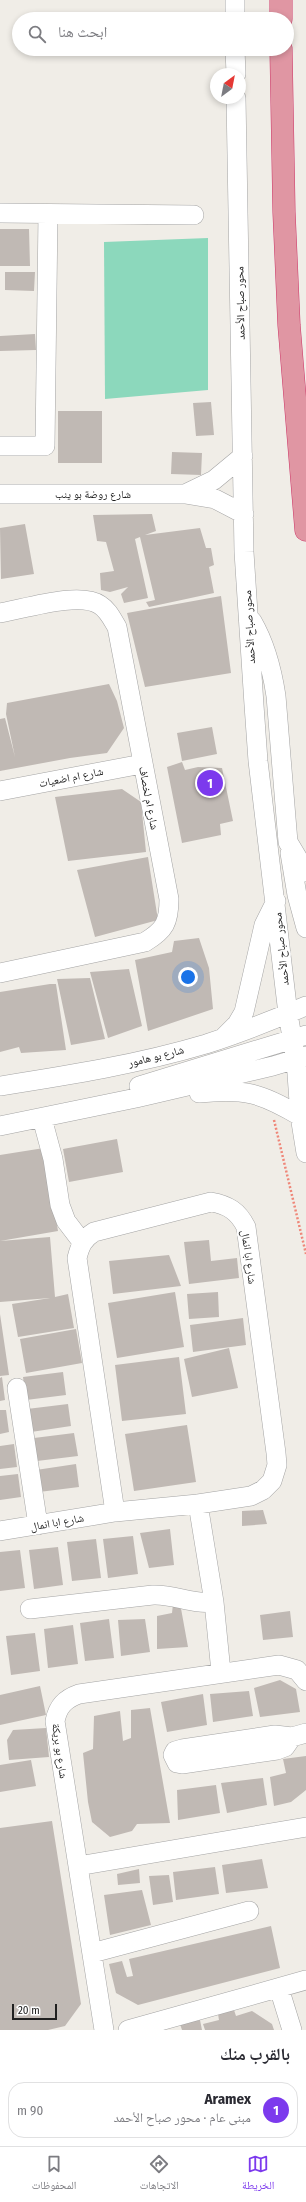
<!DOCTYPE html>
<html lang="ar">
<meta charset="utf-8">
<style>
:root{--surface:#fff;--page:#f7f7f7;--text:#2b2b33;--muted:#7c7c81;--line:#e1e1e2;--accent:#7c3aed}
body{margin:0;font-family:"Fira Sans Condensed","Noto Naskh Arabic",sans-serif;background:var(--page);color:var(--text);direction:rtl}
.compass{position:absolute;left:210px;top:68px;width:36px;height:36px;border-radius:50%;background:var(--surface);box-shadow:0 2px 6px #0003;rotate:32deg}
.scale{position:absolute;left:12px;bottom:10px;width:45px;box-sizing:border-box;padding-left:4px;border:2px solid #202020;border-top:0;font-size:11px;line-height:14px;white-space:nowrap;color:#202020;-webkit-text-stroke:3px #fff;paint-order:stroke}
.you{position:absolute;left:188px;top:977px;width:14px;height:14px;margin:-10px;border:3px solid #fff;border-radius:50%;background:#1a73e8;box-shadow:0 0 0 6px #1a73e833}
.badge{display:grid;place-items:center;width:26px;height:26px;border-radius:50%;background:var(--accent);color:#fff;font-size:13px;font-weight:700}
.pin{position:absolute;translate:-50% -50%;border:2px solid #fff;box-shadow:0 1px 4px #0006}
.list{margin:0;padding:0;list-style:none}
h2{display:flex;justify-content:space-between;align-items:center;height:52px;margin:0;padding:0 16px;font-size:17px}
h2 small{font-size:13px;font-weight:400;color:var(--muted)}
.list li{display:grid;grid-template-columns:26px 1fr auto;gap:12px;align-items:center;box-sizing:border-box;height:56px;margin:0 8px 8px;padding:0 8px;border:1px solid var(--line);border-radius:16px}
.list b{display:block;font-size:15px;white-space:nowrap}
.list p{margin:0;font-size:13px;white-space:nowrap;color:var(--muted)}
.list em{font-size:13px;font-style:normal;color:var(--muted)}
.icon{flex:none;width:22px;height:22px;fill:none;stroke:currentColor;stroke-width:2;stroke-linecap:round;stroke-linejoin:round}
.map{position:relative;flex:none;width:306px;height:2030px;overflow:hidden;direction:ltr}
.search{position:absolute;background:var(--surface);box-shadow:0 2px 6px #0003;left:12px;right:12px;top:12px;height:44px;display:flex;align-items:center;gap:10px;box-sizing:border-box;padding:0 14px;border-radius:22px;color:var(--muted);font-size:15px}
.sheet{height:116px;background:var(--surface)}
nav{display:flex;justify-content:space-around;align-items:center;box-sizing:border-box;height:56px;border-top:1px solid var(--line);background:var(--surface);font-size:11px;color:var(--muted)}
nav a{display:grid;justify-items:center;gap:2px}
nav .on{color:var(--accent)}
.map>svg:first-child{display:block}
.pitch{fill:#8cd8bc}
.building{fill:#c0b9b4}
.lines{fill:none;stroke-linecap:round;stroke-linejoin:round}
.minor-casing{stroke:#a4a4a4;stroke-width:20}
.highway-casing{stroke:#cd3567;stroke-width:23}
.path{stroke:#ef8779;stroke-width:2.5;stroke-dasharray:2 2;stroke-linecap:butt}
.minor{stroke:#fff;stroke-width:19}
.highway{stroke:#e096a3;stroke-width:22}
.labels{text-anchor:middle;stroke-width:4;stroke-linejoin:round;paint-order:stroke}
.street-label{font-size:11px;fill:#202020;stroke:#fff}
</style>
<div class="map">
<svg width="306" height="2030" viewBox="0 0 306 2030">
<rect width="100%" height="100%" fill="#f0ede7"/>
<path class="pitch" d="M208,238V390L105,399L104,242Z"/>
<path class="building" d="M0,229H29L30,266H0Z
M5,272H35L34,291L5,290Z
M35,334L36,350L0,351V336Z
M211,402L214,435L196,436L193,403Z
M58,411H102V463H58Z
M172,452L202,453L201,475L171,474Z
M152,514L156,531L145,535L200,528L206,548H211L214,565L209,567L214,593L149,607L146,602L155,600L140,537L135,539L148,598L124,603L121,594L128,587L110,592L101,590L100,573L114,571L106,542L97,541L93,515Z
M25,524L34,574L1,579L0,528Z
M221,596L231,673L145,687L127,613Z
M109,684L117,701L124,728L107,753L70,758L0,771V719L5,718L15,757L6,714L7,703Z
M212,727L217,754L182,761L177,733Z
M182,762L185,770L198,767L222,768L233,821L220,824L221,835L182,843L167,767Z
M122,789L141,802L146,852L68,861L55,797Z
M148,857L158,920L95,937L77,870Z
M199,938L209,968L213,1009L148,1031L135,960L172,952L174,941Z
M129,969L142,1026L108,1038L90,972Z
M90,978L105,1039L71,1045L57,979Z
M50,984H56L66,1050L21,1053L19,1047L0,1052V992Z
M117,1139L123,1172L69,1182L63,1149Z
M44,1148L58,1231L0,1241V1155Z
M50,1237L55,1297L68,1294L74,1328L18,1337L12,1304L50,1298L0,1302V1241Z
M209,1240L211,1261L237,1258L239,1278L189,1284L184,1242Z
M169,1255L181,1286L113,1294L109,1261Z
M175,1292L184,1347L117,1358L108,1303Z
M218,1292L219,1317L189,1319L187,1294Z
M0,1314L9,1375L0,1376Z
M243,1318L246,1345L193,1352L190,1325Z
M76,1329L82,1363L26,1373L20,1339Z
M229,1348L238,1388L192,1397L184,1359Z
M179,1357L186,1414L122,1421L115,1365Z
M63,1372L66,1395L26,1400L23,1377Z
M2,1377L5,1400L0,1401V1378Z
M68,1404L71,1426L31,1432L27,1409Z
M0,1410H6L9,1432L0,1434Z
M187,1425L196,1482L134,1491L125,1434Z
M74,1433L78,1456L37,1461L34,1438Z
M14,1444L17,1467L0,1469V1446Z
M76,1464L79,1487L39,1492L36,1470Z
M18,1474L21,1497L0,1500V1476Z
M263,1510L267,1524L242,1526V1511Z
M170,1529L174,1565L149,1568L140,1533Z
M133,1536L138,1574L108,1578L103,1539Z
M96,1539L101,1578L72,1581L67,1542Z
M58,1547L63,1585L34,1589L29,1550Z
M20,1550L25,1588L0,1591V1552Z
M180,1603L188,1647L157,1649V1616L172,1613L173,1604Z
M290,1611L293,1637L263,1640L260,1615Z
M109,1619L114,1658L85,1661L80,1623Z
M145,1619L150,1652L121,1656L118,1620Z
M73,1625L78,1664L48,1668L44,1629Z
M35,1633L40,1671L11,1675L6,1636Z
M280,1680L296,1689L300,1712L260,1717L254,1688Z
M40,1686L46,1715L0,1725V1695Z
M249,1691L253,1716L213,1722L210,1694Z
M203,1694L207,1725L167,1732L161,1702Z
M150,1708L170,1823L137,1824L132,1831L110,1837L92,1822L88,1802L83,1753L93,1749L94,1716L120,1711L123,1741L131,1738V1710Z
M46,1728L49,1757L9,1760L7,1740L13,1730Z
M306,1756V1790L291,1802L274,1806L270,1777L286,1773L283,1759Z
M31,1760L36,1786L0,1792V1765Z
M263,1778L267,1805L227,1813L221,1783Z
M216,1785L220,1813L178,1820L177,1790Z
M52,1821L81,2004L65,2026L48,2030H0V1828Z
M262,1859L268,1888L226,1893L222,1865Z
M215,1867L219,1894L176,1900L173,1872Z
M139,1869L140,1883L118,1885L117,1874Z
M169,1875L173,1902L153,1905L149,1876Z
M142,1890L151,1925L110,1935L104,1895Z
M271,1926L280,1968L138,2005L116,1993L109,1964L122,1961L127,1977L133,1976L129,1959Z
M234,2010L236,2016L252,2011L272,2024L274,2030H205L203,2024L219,2020L218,2014Z
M200,2020L202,2030H182L180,2024Z"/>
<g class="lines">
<g class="minor-casing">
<path id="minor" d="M235,0V19
M235,49L236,74
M236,98L244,552L254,705L258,761L288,1014L296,1060L300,1116L306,1153
M0,213L194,215
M0,446H45L48,214
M0,494H185L215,499L244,514
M185,494L214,480L243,456
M0,613C24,609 80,591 100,605C108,610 112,619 117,627L169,899C169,922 165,930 145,942L0,973
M252,621C266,645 272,669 276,696L288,842L306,872
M0,791L142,764
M290,853L297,895L306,928
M224,1037L237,1024L244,1012L264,925L276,901
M0,1086C70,1075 139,1064 206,1044C240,1033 273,1020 306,1006
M139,1086L306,1035
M199,1093C244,1088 261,1093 300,1116
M42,1118L53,1159L60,1205L66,1221L82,1242
M0,1126L136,1098L273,1066L306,1056
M17,1388L38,1525
M198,1504L214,1602L221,1672
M0,1531L115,1512L198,1504L251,1496L263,1490L272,1481L277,1465L276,1453L246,1227C238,1211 228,1205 211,1202L94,1232C83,1239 80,1246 77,1258L115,1512
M30,1609L153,1595C175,1594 192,1605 214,1602
M292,1737L285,1747L277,1750L182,1764L177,1763L173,1755L175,1751L182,1749L275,1735L292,1737L306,1733
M78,1866L306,1827
M92,1953L249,1911
M279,1988L292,2030
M104,2030L55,1721C58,1706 65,1699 79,1694L279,1665L297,1670L306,1681
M128,2030L306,1980"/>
</g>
<g class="highway-casing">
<path id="highway" d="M281,0V19
M281,49L284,212L289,325L306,530"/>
</g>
<path class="path" d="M274,1120L306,1254"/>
<use href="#minor" class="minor"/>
<use href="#highway" class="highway"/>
</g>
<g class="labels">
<g class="street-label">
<text transform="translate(240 303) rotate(-91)" y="4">محور صباح الأحمد</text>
<text x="93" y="498">شارع روضة بو ينب</text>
<text transform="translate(249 627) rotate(-93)" y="4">محور صباح الأحمد</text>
<text transform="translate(71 777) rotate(-11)" y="4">شارع ام اضعيات</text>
<text transform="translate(149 798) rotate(79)" y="4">شارع ام لخصاف</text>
<text transform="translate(281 949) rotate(-96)" y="4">محور صباح الأحمد</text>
<text transform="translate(156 1056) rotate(-14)" y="4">شارع بو هامور</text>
<text transform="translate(249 1257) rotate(82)" y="4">شارع ابا انمال</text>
<text transform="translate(57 1522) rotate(-10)" y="4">شارع ابا انمال</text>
<text transform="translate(60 1751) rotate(82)" y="4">شارع بو بريكة</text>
</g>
</g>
</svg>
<svg class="compass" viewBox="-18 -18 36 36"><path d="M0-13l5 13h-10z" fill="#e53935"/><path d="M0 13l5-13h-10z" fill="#7c7c81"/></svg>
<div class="scale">20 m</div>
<div class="you"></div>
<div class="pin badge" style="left:210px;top:783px">1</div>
<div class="search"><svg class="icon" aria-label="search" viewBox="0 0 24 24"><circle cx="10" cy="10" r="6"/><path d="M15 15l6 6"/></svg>ابحث هنا</div>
</div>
<section class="sheet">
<h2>بالقرب منك<small></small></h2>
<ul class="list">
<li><span class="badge">1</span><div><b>Aramex</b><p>مبنى عام · محور صباح الأحمد</p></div><em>90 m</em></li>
</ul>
</section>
<nav>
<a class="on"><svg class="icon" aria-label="map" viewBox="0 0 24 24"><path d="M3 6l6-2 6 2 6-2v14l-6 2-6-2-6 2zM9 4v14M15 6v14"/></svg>الخريطة</a>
<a><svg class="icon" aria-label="directions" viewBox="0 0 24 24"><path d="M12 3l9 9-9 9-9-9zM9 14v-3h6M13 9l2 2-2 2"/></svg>الاتجاهات</a>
<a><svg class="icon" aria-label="saved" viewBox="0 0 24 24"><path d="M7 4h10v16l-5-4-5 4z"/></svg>المحفوظات</a>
</nav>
